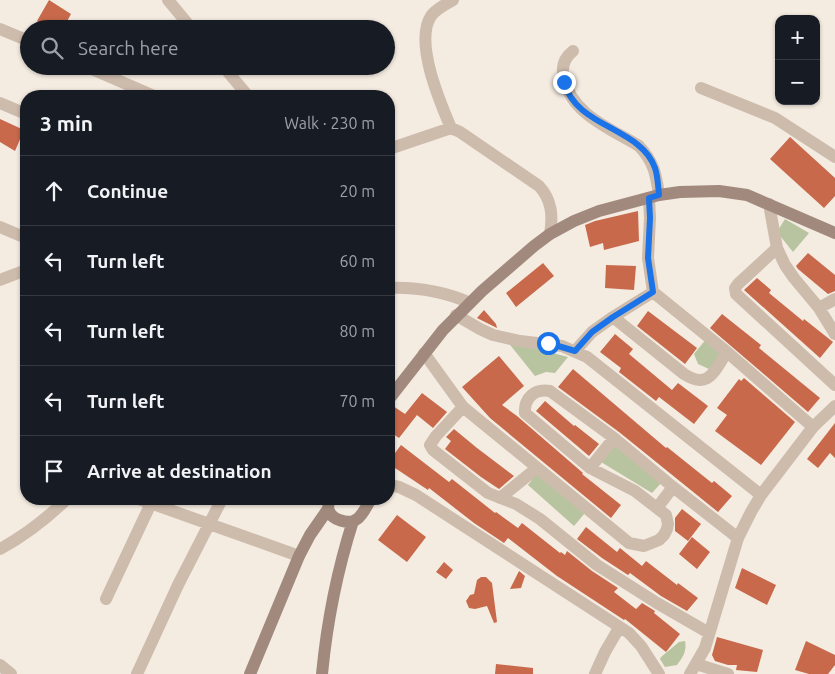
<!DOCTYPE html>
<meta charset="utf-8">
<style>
:root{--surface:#171b24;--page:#20242c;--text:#f1f3f6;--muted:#9ea1a6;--line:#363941}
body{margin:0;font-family:Ubuntu,sans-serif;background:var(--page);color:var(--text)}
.controls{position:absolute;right:15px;top:15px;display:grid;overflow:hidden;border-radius:10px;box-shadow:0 1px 4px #0004}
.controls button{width:45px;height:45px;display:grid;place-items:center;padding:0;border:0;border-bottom:1px solid var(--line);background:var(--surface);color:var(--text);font:25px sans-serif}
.stop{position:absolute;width:15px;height:15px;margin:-11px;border:4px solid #1a73e8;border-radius:50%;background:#fff}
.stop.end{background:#1a73e8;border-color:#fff;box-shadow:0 1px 5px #0008}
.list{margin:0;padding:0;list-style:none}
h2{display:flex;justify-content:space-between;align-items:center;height:65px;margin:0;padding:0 20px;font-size:21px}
h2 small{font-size:16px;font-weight:400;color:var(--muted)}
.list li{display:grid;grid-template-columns:32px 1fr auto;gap:15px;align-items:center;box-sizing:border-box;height:70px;padding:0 20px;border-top:1px solid var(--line)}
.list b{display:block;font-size:19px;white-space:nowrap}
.list em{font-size:16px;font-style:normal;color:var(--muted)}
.icon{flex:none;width:28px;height:28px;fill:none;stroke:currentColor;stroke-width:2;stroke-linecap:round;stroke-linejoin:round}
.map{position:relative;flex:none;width:835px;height:674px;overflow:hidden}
.search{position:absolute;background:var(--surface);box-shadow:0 1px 4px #0004;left:20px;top:20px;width:375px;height:55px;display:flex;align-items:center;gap:12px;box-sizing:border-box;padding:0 18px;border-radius:28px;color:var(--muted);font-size:19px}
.panel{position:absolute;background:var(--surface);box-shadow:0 1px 4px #0004;left:20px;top:90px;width:375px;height:415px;border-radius:20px}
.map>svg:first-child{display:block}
.green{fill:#b8c4a0}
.building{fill:#c8694b}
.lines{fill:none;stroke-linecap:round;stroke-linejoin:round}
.street{stroke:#cdbbac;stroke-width:12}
.secondary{stroke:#a18a7d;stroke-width:12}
.route{stroke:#1a73e8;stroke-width:6}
</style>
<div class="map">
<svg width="835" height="674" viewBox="0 0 835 674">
<rect width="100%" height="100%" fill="#f4ebe1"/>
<path class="green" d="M785,219L809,233L793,252L777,232Z
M707,338L724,352L711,370L698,364L694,354Z
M507,341L568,357L555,373L546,372L535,376Z
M616,442L663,481L652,493L601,462Z
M537,473L585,513L574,526L528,485Z
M685,641C687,651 683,657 677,665L665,667L660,659L661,657L679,642Z"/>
<path class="building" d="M49,0L71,14L63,29H47L37,21Z
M0,119L24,130L15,151L0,142Z
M790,137L835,178V196L824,208L770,159Z
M638,211L639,241L604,250L603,243L590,247L585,225L595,221Z
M808,253L835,275V291L828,294L798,269L796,266Z
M543,263L554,276L516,307L506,293Z
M606,265L636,266L634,290L605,288Z
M757,278L771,290L769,293L803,321L804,319L833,342L820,358L744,290Z
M484,310L496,324L497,328L477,318Z
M648,311L697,348L685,364L637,326Z
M722,314L761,345L759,348L820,398L808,412L710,328Z
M615,334L633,349L629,354L672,390L678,383L708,406L694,424L659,397L656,401L619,372L621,368L600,352Z
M499,356L524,386L502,405L517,416L583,473L582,474L621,505L611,518L490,418L462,387Z
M573,369L666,448L667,447L712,483L714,481L732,496L718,512L619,432L558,387Z
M744,378L795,422L761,465L715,431L727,415L717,408L739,379L741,381Z
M422,393L447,412L433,428L417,415L399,438L389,431V411L393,406L405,414Z
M545,401L574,426L575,425L599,444L589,456L536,411Z
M835,423V458L830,453L818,468L807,459Z
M454,429L477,448L514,476L499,489L481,477L445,449L451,441L446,437Z
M401,445L449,482L452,479L495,513L496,512L518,528L522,523L560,553L561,552L565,555L567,551L592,571L618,588L614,592L636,609L642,603L655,611L654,613L680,634L666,652L625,619L624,620L557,576L508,538L504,543L474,523L429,488L428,490L389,464V461Z
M682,509L701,524L688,541L675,531V518Z
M397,515L426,537L407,562L378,540Z
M586,527L617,552L620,548L642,566L646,561L677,585L678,583L698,598L687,611L661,596L630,573L628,575L602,558L577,539Z
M692,537L710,552L697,569L679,554Z
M444,562L453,570L446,579L436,572Z
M742,568L776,585L767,605L735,588Z
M519,571L525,576L521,588L510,589Z
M481,577H486L492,583L497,622L494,623L487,606L475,609L469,608L466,601L470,595L474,594L477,580Z
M717,637L763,650L757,672L736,670L737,665H728L715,661L712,655Z
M806,641L835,655V665L828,674H809L795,670Z
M496,664L533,668V674H495Z"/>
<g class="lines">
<path class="street" d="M168,0L192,29
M0,29L29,41
M573,51C564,58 561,67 564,78C571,114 611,129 639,146C654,162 656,174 659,195
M85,66L154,96
M223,66L248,96
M701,88L775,118L835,157
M0,103L26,114
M451,128C440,102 414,42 431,16C436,9 446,4 453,0
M389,149L451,128L460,132L539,186C552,200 553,216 550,234
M769,204L777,248L785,265L794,278L819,308L835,334
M0,227L26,238
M777,248L738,284L735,288L736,294L835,385
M0,280L26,270
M389,288C418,287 443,291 470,303
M653,292L727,352L813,427
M819,308L835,299
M456,315L480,329L493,335L520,341L562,346L587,357L761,495
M613,317L684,374C709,390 714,371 727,352
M575,351L592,332L613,317L653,292L648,258L650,218L649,198
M424,353L463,407
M590,468L614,438
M389,485L399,487L416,495L629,633L641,646L659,674
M500,498L537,468
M139,499L299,556
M657,508L673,487
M0,549C26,535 46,519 67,499
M106,599L153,499
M709,633L657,603L597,565L540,519L516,504L488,493L433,450L430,445L436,436L463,407L629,543L644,546L659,540L664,535L667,529L668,524L666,515L635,491L590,468L525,413C524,398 535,388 550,391L614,438L673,487L738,538
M696,664L728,674
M0,665L11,674
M137,674L178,585L222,499
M595,674L605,652L619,628
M690,674L705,648L738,538L751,512L761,495L813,427L835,406"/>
<path class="secondary" d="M389,399L443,330L482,291L534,246L550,234L574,221L599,211L659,195L680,192L719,191L747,195L835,233
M330,499C329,502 327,507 329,511C332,520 349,525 357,519C363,515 367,505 371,499
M250,674L299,556L310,535L328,509
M322,674C327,622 337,571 353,521"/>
</g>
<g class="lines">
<path class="route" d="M548,343L575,351L592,332L613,317L653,292L648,258L650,218L649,198L659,195C658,186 658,177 655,168C641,127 576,128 564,82"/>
</g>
</svg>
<div class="controls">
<button>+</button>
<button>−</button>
</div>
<div class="stop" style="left:548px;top:343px"></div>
<div class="stop end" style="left:564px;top:82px"></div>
<div class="search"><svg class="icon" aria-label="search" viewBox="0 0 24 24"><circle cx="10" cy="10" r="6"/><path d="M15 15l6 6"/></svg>Search here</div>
<section class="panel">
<h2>3 min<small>Walk · 230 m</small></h2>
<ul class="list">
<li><svg class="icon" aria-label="ahead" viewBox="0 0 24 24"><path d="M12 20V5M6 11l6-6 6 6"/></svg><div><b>Continue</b></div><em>20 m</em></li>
<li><svg class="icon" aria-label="left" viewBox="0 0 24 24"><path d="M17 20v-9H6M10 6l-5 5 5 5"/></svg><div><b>Turn left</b></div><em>60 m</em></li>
<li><svg class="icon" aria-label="left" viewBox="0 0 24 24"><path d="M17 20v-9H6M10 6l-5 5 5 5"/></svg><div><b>Turn left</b></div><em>80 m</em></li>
<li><svg class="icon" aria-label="left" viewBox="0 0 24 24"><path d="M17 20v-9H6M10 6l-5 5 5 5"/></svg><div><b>Turn left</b></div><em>70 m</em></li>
<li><svg class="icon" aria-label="arrive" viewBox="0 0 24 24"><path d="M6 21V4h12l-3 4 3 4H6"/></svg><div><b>Arrive at destination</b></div></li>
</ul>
</section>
</div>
